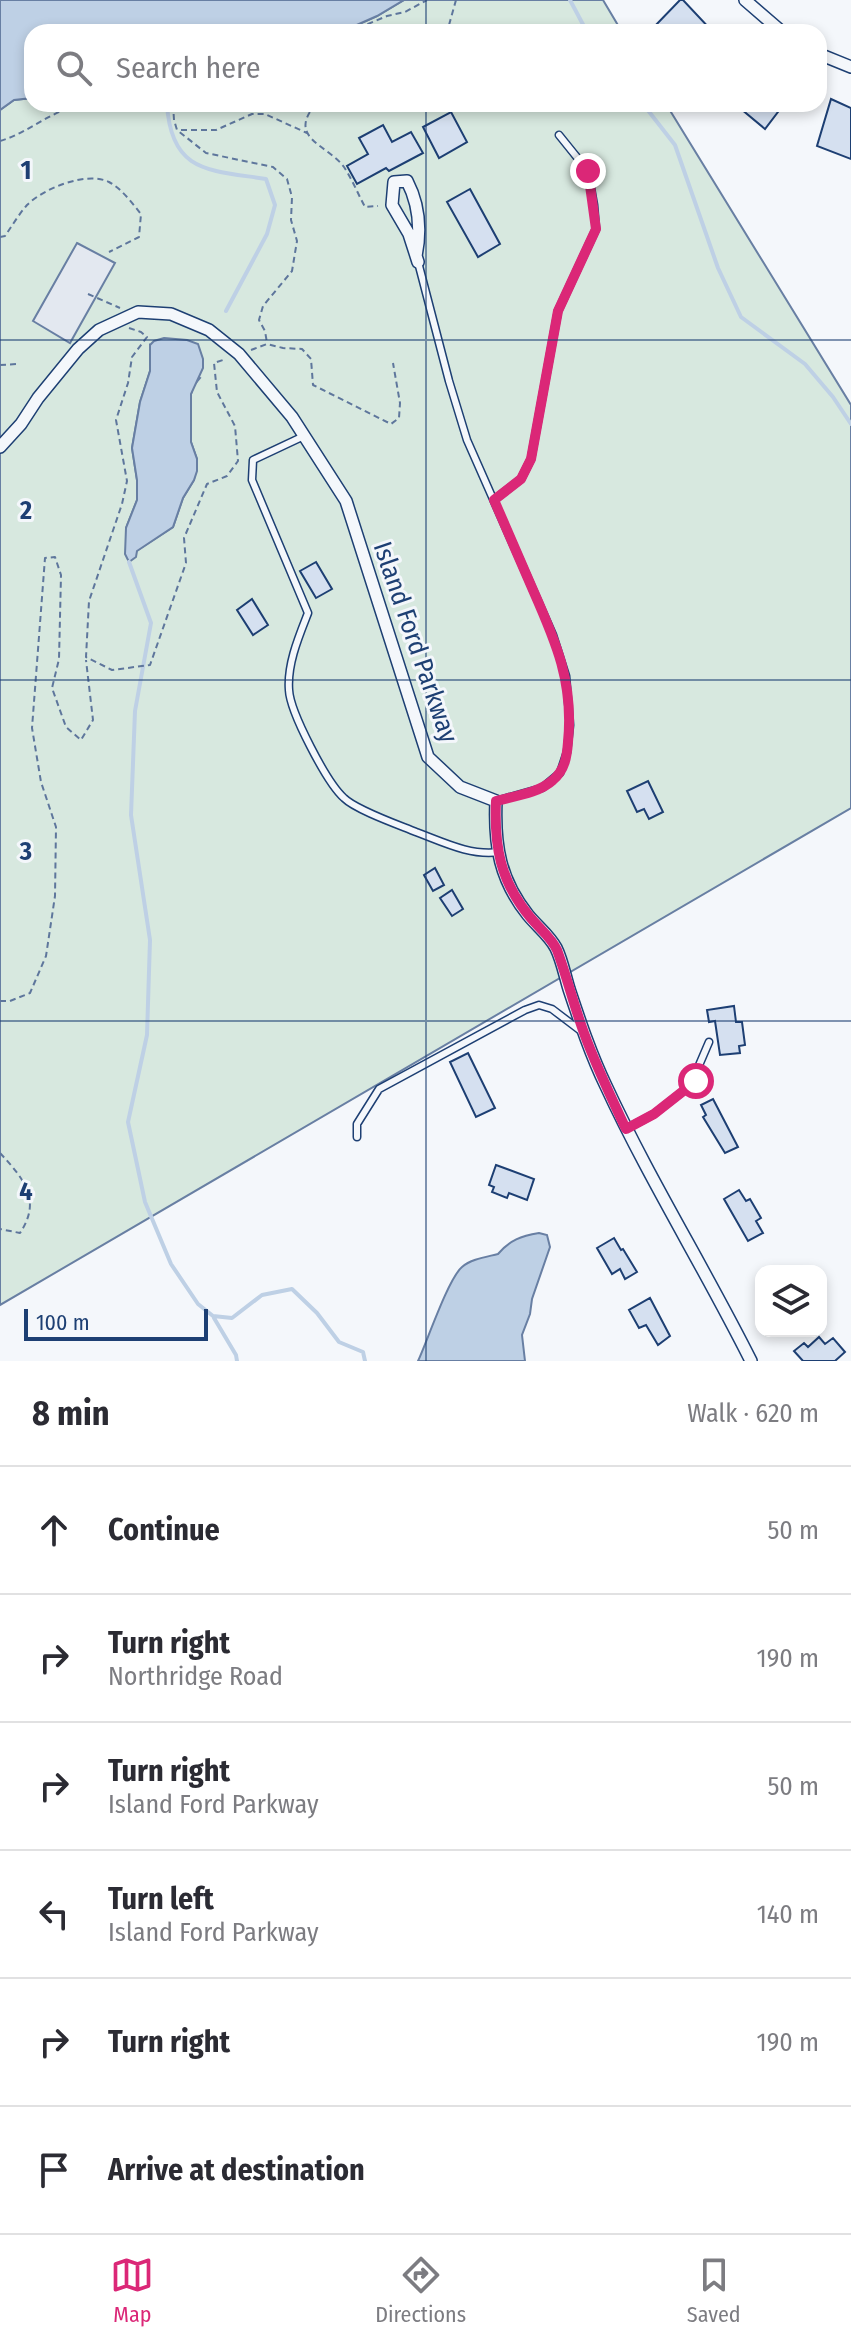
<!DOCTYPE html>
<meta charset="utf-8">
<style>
:root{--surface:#fff;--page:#f7f7f7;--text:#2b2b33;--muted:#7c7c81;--line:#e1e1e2;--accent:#db2777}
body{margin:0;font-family:"Fira Sans Condensed",sans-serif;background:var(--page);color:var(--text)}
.controls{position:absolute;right:24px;bottom:24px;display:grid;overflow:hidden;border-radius:16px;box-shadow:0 4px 12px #0003}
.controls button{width:72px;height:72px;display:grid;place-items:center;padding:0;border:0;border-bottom:2px solid var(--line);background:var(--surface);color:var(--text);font:40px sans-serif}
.scale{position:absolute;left:24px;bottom:20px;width:184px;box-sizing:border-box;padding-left:8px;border:4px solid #1d3f73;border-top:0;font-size:22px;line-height:28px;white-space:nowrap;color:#1d3f73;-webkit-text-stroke:6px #f4f7fb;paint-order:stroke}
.stop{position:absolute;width:24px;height:24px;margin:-18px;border:6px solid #db2777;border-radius:50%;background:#fff}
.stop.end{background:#db2777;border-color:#fff;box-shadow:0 2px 8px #0008}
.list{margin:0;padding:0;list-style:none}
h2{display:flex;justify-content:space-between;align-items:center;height:104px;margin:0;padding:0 32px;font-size:34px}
h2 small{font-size:26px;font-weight:400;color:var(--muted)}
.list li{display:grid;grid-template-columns:52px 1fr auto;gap:24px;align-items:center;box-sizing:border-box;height:128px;padding:0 32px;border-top:2px solid var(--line)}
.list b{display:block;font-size:30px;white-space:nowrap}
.list p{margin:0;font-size:26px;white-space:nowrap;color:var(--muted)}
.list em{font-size:26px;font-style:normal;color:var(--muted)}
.icon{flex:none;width:44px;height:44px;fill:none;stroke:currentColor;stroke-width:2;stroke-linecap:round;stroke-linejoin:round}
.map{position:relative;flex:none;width:851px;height:1361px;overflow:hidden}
.search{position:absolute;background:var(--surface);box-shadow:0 4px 12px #0003;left:24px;right:24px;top:24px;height:88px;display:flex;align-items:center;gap:20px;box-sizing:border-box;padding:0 28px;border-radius:24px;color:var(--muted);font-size:30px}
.sheet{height:872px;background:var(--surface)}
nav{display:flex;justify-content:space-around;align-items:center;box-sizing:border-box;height:112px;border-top:2px solid var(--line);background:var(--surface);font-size:22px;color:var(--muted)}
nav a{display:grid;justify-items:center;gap:4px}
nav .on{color:var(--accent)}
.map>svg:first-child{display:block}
.green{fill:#d7e8df;stroke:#687fa3;stroke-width:2;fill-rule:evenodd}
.parking{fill:#e3e8f0;stroke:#687fa3;stroke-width:2}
.water{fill:#bed0e5;stroke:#687fa3;stroke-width:2}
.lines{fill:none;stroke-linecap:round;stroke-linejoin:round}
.stream{stroke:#bed0e5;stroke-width:4}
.building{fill:#d5e0f0;stroke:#1d3f73;stroke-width:2}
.lane-casing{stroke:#1d3f73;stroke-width:9}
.street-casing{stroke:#1d3f73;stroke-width:14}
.path{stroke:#5e769c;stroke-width:2;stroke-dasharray:6 4;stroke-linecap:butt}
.lane{stroke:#f4f7fb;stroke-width:6}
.street{stroke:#f4f7fb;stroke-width:11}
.route{stroke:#db2777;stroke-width:10}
.grid{fill:none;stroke:#1d3f73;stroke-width:2;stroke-opacity:0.55}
.labels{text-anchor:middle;stroke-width:6;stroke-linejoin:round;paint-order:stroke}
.street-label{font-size:26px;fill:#1d3f73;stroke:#f4f7fb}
.grid-label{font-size:26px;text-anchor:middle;font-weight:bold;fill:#1d3f73;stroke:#f4f7fb;stroke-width:6;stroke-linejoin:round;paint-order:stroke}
</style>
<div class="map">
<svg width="851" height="1361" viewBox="0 0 851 1361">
<rect width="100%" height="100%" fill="#f4f7fb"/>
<path class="green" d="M404,0H603L622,32H341L377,16Z
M32,98V104H666L851,405V808L0,1305V110L14,100ZM150,345L200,378L194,385L191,394V442L197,459L194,480L183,498L173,527L136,551L126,528L137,500V480L132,448L140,402L150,371Z"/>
<path class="parking" d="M77,243L115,263L70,343L33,321Z"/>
<path class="water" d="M0,0H404L377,16L341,32H32V98L14,100L0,110Z
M164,338L187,340L198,344L203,359V368L191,394V442L197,459V471L194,480L183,498L173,527L137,551L136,557L129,562L125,554L126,528L137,500V480L132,448L140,402L150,371V345L154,341Z
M539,1233L547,1235L550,1247L532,1299L530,1314L522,1335L525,1361H418C427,1342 448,1279 462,1267C471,1259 486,1257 498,1254C510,1240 521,1236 539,1233Z"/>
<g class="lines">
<path class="stream" d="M570,0L587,32
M167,104C171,173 209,170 266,179L275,205L267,234L226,311
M643,104L675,145L718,268L741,317L805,364L833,397L851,424
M129,562L151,623L135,711L131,815L150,940L147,1035L128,1122L145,1202L171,1264L198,1304L213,1316L232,1318L262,1295L292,1289L317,1313L339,1342L363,1352L365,1361
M214,1318L236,1355L237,1361"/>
</g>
<path class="building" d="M680,0H683L713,32H655L652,29Z
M831,99L851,108V159L817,146Z
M735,104H784L765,129Z
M451,112L467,142L439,158L423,127Z
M383,125L392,142L411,132L423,153L389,171L386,168L357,184L347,166L368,154L359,138Z
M470,189L500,244L478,257L447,202Z
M316,562L332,589L316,598L300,571Z
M252,599L268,625L253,635L237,610Z
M648,781L663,812L649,819L644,809L637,812L627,791Z
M435,868L444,885L433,891L424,875Z
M452,890L463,909L452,916L440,898Z
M734,1006L736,1022H742L745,1045L739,1046L740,1053L720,1055L715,1021L709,1022L707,1010Z
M468,1053L495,1108L476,1117L450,1062Z
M713,1099L738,1147L725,1153L703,1117L706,1115L701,1105Z
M496,1165L534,1179L527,1200L509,1193L507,1198L492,1192L494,1187L489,1185Z
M739,1190L746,1201L750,1199L761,1218L756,1221L763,1233L748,1241L724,1199Z
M614,1238L621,1250L623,1249L637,1272L625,1279L620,1269L612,1274L597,1248Z
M650,1298L670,1336L658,1345L646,1325L639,1328L629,1310Z
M819,1337L825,1344L833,1338L845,1352L835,1361H803L794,1351L804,1343L808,1347Z"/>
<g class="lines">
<g class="lane-casing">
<path id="lane" d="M418,262L449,381L467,440L553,635L566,676L570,725L567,752L560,773L542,788L496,801
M304,436L253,460L252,480L308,613C299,636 287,664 289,690C290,712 327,783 344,798C356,810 399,825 416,832C443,842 470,856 499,852
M494,500L521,479L531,459L558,311L596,229L594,205L588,171L559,135
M626,1129L654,1114L696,1081L697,1070L709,1042
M357,1137V1124L379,1089L525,1010L539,1005L552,1009L581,1031"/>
</g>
<g class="street-casing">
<path id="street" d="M745,0L782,32
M819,54L851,67
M416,256C421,231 419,204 407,181L394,182L392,205L409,234L418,262
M0,447L21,424L38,398L78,349L99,330L138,312L171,314L209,330L239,354L292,417L346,501L428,757L460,787L496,801C494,846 500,880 528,915C537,926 550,936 556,948C562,960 565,976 569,989C580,1022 591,1055 606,1086C649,1179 705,1269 751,1361"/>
</g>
<path class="path" d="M349,32L387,16L405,12L427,0
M442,32L449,25L456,0
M173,104L174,120L177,130L206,153L273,167L287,179L292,197L291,220L297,241L292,271L263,306L259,320L265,331L267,343
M316,104C286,138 328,145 344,167C352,179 358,194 365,207L378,206
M181,130H216L252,114H265L307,133
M0,141C32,132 56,105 91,104
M0,237L5,236C12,226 19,214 27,205C44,188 87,171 109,182C122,189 132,203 141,214L139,237L109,252
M88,294L120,308
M129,328L141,332L147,337L132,357L128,383L116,420L127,481L122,504L89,601L86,657L112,670L150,665L186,563L184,538L207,484L227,476L238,461L235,426L217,392L214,363L226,359
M251,350L267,344L283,348L302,349L311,359L313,385L391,424L399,418L400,403L393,363
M0,365L18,364
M0,1001H10L30,993L46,956L55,896L56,827L41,782L32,728L45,558L55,557L61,575L59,659L52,688L66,727L81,740L93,720L86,660
M0,1153C24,1179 42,1200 20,1233L0,1229"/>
<use href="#lane" class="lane"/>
<use href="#street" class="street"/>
</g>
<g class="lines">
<path class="route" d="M588,171L596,229L558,311L531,459L521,479L494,500C507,530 520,560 533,590C556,642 574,683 568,742C567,756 565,770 553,780C539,793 515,796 496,801C494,846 500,881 530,917C538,927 552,938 557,950C567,977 574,1006 584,1033C596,1066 611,1097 626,1129L654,1114L696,1081"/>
</g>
<path class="grid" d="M426,0V32M426,104V1361M0,340H851M0,680H851M0,1021H851"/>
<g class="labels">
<g class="street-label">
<text transform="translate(416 642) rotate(71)" y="9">Island Ford Parkway</text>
</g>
</g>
<g class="grid-label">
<text x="26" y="179">1</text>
<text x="26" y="519">2</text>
<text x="26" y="860">3</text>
<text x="26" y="1200">4</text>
</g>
</svg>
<div class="controls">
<button><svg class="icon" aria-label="layers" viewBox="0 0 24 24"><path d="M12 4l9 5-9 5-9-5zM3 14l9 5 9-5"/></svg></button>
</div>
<div class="scale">100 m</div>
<div class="stop" style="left:696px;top:1081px"></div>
<div class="stop end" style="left:588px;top:171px"></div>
<div class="search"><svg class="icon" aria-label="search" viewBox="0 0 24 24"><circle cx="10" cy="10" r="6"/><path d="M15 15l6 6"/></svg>Search here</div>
</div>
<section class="sheet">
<h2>8 min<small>Walk · 620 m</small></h2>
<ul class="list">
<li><svg class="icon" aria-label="ahead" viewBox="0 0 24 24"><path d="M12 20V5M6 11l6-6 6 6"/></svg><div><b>Continue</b></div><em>50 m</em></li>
<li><svg class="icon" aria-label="right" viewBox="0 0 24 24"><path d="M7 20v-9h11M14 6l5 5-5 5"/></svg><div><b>Turn right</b><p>Northridge Road</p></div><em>190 m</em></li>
<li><svg class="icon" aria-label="right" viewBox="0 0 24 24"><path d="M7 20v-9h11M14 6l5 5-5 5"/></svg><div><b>Turn right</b><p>Island Ford Parkway</p></div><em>50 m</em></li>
<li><svg class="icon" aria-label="left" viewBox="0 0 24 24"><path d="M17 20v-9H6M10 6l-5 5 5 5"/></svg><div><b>Turn left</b><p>Island Ford Parkway</p></div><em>140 m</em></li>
<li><svg class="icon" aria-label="right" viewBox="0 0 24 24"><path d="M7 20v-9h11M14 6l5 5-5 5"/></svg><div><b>Turn right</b></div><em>190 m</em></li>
<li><svg class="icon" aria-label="arrive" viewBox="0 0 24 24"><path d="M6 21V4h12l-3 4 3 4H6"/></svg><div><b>Arrive at destination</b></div></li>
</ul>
</section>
<nav>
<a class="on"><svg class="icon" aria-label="map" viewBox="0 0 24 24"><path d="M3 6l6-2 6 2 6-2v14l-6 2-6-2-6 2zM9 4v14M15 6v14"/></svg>Map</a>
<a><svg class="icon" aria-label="directions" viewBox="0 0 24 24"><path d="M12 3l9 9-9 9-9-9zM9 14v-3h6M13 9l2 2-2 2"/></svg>Directions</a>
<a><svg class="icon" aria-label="saved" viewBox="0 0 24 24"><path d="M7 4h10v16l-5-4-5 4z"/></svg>Saved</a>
</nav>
